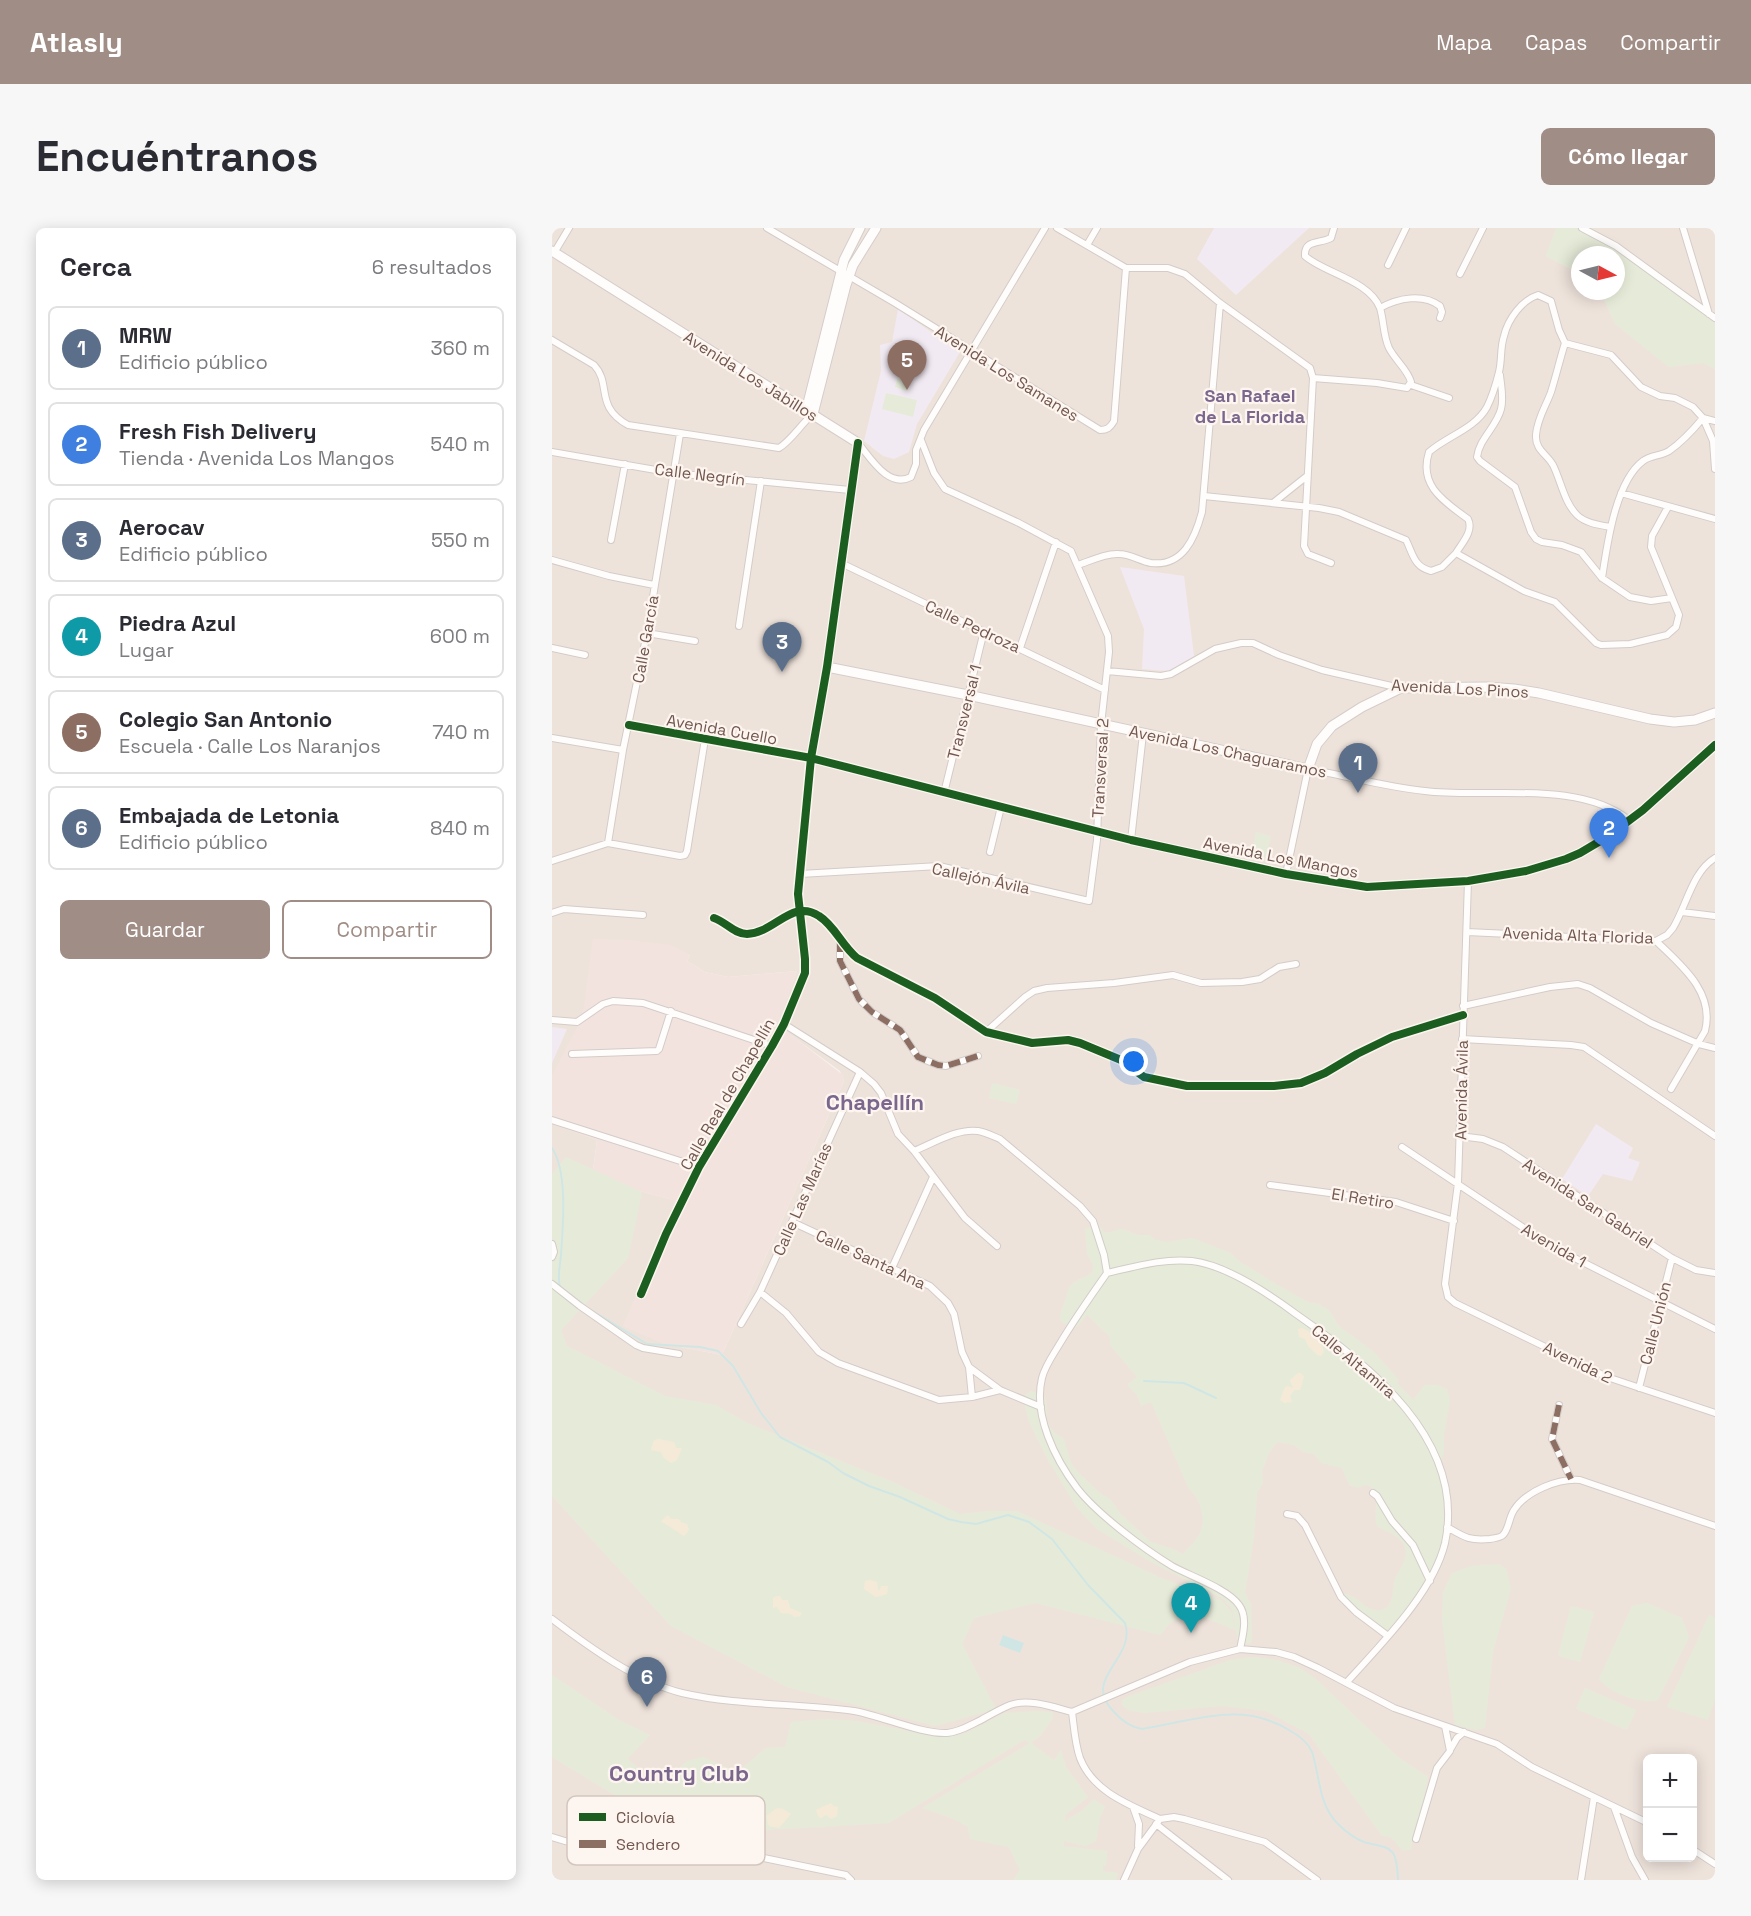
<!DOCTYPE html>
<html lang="es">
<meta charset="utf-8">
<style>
:root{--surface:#fff;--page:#f7f7f7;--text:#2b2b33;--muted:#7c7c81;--line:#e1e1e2;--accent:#a08d86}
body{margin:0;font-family:"Space Grotesk",sans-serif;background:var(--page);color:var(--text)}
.controls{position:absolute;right:18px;bottom:18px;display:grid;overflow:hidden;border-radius:9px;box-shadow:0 3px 15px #0003}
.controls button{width:54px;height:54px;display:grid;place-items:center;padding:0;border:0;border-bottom:2px solid var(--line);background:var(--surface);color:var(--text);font:30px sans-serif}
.compass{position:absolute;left:1019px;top:18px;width:54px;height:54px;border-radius:50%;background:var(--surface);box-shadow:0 3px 15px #0003;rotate:97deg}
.you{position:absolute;left:582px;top:834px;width:21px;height:21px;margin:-15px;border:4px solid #fff;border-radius:50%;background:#1a73e8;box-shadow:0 0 0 9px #1a73e833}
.badge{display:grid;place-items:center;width:39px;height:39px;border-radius:50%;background:var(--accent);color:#fff;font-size:20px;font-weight:700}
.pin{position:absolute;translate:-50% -50px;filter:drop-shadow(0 2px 3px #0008)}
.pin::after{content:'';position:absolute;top:32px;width:21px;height:18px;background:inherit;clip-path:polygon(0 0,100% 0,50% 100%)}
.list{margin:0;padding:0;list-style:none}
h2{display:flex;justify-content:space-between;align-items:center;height:78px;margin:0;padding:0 24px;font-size:26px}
h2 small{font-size:20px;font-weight:400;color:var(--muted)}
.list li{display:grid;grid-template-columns:39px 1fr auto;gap:18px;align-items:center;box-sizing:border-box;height:84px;margin:0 12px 12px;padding:0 12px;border:2px solid var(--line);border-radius:9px}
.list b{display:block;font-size:22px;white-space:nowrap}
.list p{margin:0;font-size:20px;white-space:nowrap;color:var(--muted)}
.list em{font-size:20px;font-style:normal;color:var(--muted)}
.actions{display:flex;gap:12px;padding:18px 24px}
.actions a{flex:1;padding:14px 0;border:2px solid var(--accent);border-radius:9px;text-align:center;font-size:21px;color:var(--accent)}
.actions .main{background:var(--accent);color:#fff}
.map{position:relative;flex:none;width:1163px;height:1652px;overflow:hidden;border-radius:9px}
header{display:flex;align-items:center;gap:36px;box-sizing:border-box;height:84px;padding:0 30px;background:var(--accent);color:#fff}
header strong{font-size:28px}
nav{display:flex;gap:33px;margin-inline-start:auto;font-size:21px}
.intro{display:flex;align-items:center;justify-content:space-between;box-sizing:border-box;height:144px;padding:0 36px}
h1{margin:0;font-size:42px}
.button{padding:15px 27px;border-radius:9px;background:var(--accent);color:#fff;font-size:21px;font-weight:700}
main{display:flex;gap:36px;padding:0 36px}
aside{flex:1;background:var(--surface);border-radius:9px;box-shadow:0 3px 15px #0003}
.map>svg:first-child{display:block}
.residential{fill:#eee3db;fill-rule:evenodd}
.commercial{fill:#f3e3df}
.education{fill:#f2eaf2}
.green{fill:#e6ebd9}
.sand{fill:#f5ead8}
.water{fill:#d0e6e5}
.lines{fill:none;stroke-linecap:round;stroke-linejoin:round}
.stream{stroke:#d0e6e5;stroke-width:2}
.street-casing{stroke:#d3ccc8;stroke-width:8}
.secondary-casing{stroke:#d5cdca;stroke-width:11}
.street{stroke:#fefdfc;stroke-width:6}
.secondary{stroke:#fefdfc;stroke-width:9}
.quiet{stroke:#8d6e63;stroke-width:6;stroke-dasharray:12 6;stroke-linecap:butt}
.cycleway-casing{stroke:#fdf5ef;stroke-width:11}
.cycleway{stroke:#1b5e20;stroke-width:8}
.labels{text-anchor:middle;stroke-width:4.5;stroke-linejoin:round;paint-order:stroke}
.street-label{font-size:16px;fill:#71574f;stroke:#fdf5ef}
.neighbourhood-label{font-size:18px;font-weight:bold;fill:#7b678d;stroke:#fdf5ef}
.district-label{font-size:22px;font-weight:bold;fill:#7b678d;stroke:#fdf5ef}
.key{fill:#fdf5ef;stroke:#d3c6bf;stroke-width:1.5}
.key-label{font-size:16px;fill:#71574f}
</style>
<header>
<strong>Atlasly</strong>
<nav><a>Mapa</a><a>Capas</a><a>Compartir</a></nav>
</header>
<div class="intro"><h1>Encuéntranos</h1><a class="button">Cómo llegar</a></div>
<main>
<aside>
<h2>Cerca<small>6 resultados</small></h2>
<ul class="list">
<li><span class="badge" style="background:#5c6f8a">1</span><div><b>MRW</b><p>Edificio público</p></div><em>360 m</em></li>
<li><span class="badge" style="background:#3f7fe0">2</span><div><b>Fresh Fish Delivery</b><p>Tienda · Avenida Los Mangos</p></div><em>540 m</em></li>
<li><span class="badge" style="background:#5c6f8a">3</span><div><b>Aerocav</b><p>Edificio público</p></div><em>550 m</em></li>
<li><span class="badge" style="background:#0f9aa8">4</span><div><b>Piedra Azul</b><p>Lugar</p></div><em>600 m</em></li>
<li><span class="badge" style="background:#8d6e63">5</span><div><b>Colegio San Antonio</b><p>Escuela · Calle Los Naranjos</p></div><em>740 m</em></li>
<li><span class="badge" style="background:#5c6f8a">6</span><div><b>Embajada de Letonia</b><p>Edificio público</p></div><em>840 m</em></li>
</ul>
<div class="actions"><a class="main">Guardar</a><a>Compartir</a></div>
</aside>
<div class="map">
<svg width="1163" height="1652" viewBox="0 0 1163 1652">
<rect width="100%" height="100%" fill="#f6f1ed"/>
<path class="residential" d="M0,0H1163V1652H0ZM1028,27H1064V63H1028ZM48,712L138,727L135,733L153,744L176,749L245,743L225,797L288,843L292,853L170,1127L113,1116L87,1059L125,973L40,950L45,912L18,902ZM1096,1530H1140V1630H1096Z"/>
<path class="commercial" d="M41,711L76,712L118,717L138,727L135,733L153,744L176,749L245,743L226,797L291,847L292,853L170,1127L113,1116L71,1098L124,973L40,950L45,912L0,896V848L26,798L32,779Z"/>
<path class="education" d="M662,0H757L684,67L645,31Z
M346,81L408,124L365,196L357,224L342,231L331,228L312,213L329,143L328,117L340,114Z
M568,339L632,348L642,428L616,443L590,441L592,401Z
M0,799L15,801L0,835Z
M1044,896L1081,920L1076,930L1088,934L1080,953L1051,946L1036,968L1010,951Z"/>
<path class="green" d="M1004,0H1025L1063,21L1163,95V141L1151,135L1117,139L1063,96L1048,63H1064V27H1028V46L994,28Z
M350,135L363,139L355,163L343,159Z
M334,165L365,172L361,189L330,181Z
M704,604L719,608L714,629L700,626Z
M440,855L468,862L464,876L437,870Z
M14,929L90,964L76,1030L9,1102L15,1118L113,1168L164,1177L195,1195L341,1254L408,1286L437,1283H465L612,1351L669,1372L679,1383L683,1402C665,1395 641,1382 622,1393C617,1395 612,1403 608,1407L484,1375L422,1390L410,1416L444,1481L383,1498L235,1459L119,1398L0,1268V946Z
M546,996L553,1005L570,1001L586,1007H598L603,1012L616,1014L640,1010L679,1025L687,1033L724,1056L756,1074L767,1076L777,1082L787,1098L822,1124L847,1152L845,1155L861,1172L873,1157H885L895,1161L898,1172L892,1206V1224L889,1233L886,1237L892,1254L895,1299L885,1339L836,1408L789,1369L793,1366C807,1368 813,1384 829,1382C832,1381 835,1380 837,1377C841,1371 841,1361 842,1354C845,1342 857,1334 853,1320C848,1306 835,1305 825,1298C820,1283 830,1271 818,1258L812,1257L807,1260L797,1257L790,1240L769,1235L762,1226L751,1224L742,1217L725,1214L716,1227L710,1244L711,1255L705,1265L702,1309L693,1365L699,1376L700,1412L698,1416L686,1414L680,1381L671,1371L599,1334L545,1301L525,1280L497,1234L477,1194L473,1178V1167L479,1163L491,1166L495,1176V1194L502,1204L512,1211L519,1235L526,1244L548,1265L558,1271L568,1285L599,1314L621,1321L631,1326C636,1320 643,1314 647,1307C655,1293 649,1271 637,1261L599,1174L589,1178L585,1167L575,1157L585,1149L558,1117V1109L535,1087L525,1099C502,1095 507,1090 513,1073C516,1067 514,1061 520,1056C527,1050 535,1050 541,1043V1037L535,1026L533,1001Z
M947,1336L954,1341L959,1361L941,1423L933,1500L923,1502L903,1497L890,1391L891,1365L900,1345L920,1338Z
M1095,1375L1130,1390L1137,1409L1106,1472C1087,1476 1060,1466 1047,1451L1080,1378Z
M1019,1378L1042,1384L1028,1434L1006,1428Z
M1157,1387L1163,1389V1470L1156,1492L1115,1479Z
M702,1429L725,1432L748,1440L765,1452L846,1529L876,1549C873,1574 861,1597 859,1622H850L839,1609L830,1608L757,1506L714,1483L669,1478L593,1485L576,1482L570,1477V1472L575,1469L678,1432Z
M0,1447L67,1492L98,1507L75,1531L108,1556L135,1533L151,1529L185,1544L214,1520L233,1519L239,1494L275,1491L305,1493L388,1509L414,1505L452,1485L484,1483L500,1484L501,1490L489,1507L479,1515L502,1532L509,1522L514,1539L536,1569L513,1587L514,1595L516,1591L531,1582L542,1571L553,1579L548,1589L544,1613L533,1618L512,1613V1618L555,1623L554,1638H551V1643L566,1645L564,1652H461L468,1642L457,1619L418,1611L416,1599L402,1591L370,1580L478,1515L472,1512L337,1595L110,1608V1596L0,1529Z
M1033,1460L1084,1482L1075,1502L1024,1481Z"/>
<path class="sand" d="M750,1100C761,1105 769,1112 772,1124L769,1128L765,1127L756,1118L753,1111L747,1109L746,1101Z
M746,1145H749L752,1149L748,1162H742L738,1168L740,1174L733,1175L728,1172L733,1159L736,1158L741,1160L738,1152Z
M106,1211L122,1214L124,1220H130L125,1232L119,1235L112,1230L109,1224L99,1222L102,1212Z
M116,1287L119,1291H127L129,1294L135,1296L137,1302L132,1308L109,1293Z
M318,1352L325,1354L326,1362H328L329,1358H336L335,1366L324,1369L312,1361L313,1353Z
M225,1368H228L230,1372H236L238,1380L250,1385L248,1388L242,1389L239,1386L229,1385L225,1379L221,1380V1370Z
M279,1575L281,1578L286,1579L285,1588L279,1591L274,1587L269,1590L266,1588L264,1582Z
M225,1580L231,1581L239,1586L227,1600L217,1598L214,1588Z"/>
<path class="water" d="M451,1407L472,1415L468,1425L447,1417Z"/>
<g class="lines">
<path class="stream" d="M0,920C16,944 11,998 9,1027C8,1038 5,1049 8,1059
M39,1082L95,1116L148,1119L166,1123L181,1138L209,1185L228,1209L276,1234L291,1245L317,1258L348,1269L396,1291L409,1294L424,1296L456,1287L477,1294L500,1311L536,1357L573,1395C585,1431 528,1450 562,1484C570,1493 578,1499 590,1501C642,1493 687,1472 737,1502C746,1507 756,1514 760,1524C768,1548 766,1576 786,1596C793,1603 802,1610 812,1614C821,1617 835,1617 841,1625C846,1633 845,1643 846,1652
M592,1153L632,1155L664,1170"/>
<g class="street-casing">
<path id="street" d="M215,0L343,75L548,202C555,202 558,200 562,193L574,40
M505,0L574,40H616L633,46L668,75L758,140L761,150L752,318L756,326L779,335
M1030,0L1064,18L1163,90
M1131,0L1157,86
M535,17L545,0
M2,25L17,0
M836,37L854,0
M908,46L931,0
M828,80C846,70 871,65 888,78L890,84L888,90
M0,112L42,137C60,156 42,178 76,197L227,220C240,212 248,197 261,186
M1013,115C1008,131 1004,148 999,164C994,178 985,191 984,207C983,222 995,226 1001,237C1009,253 1012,274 1025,287C1033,295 1047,297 1059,299
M1013,115L1059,127L1089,159L1108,168L1123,170L1141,179L1151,190L1163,193
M948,147C949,158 952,170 949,181C945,198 927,211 925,229L928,233L963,259L979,304L984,311L990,314L1010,317L1029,324L1050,350L1078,369L1099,373L1120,370
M761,150L825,155L855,160L859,154C856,142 843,132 837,120C831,107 832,93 828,80C817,52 772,45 753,28C752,11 768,16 779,10L782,0
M859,157L897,170
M306,215C318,229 336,261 359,249L364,236V222L372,202L493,0
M0,224L121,245L298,262
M1069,265L1163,291
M652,268L767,280L787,284L854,312C861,326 862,339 879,343L890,339L904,325L972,363L1003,374L1044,415L1049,417L1078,416L1115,407L1124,399L1127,387L1099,319L1100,308L1116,279
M721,275L755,248
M59,312L73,236
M904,325C910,315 922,303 916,291C893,274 866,258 877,224C895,208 923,201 935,179C940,169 944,156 947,144C950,132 948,120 952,108C956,91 970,72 986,67L999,73L1007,102L1013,115
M0,332L57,348L102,357
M289,335L553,462
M526,337C538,333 554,325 567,326C578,326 588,333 599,335C631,339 643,310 650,284L668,75
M1050,350C1055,318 1063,254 1091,233C1099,227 1109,228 1117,223C1130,214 1141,202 1151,190L1161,213L1163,241
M187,398L209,253
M95,405L143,413
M0,420L33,427
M468,420L504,314
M555,443L609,448L619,446L663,421L689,415H701L727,427L770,442L848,460
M77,497L259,530L246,666L253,731V745L232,796L220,818L147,939L114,1006L89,1066
M0,510L71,522
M392,565L432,403
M579,612L591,506
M56,615L71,522L95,405L128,206
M438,624L449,579
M0,633L56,615L128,628L133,627L135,623L153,511
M248,646L387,638L537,673L545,612L549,497L557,424L556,408L519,323L465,294L393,261L382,245L369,212
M734,646L756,541C795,548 834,559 873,563C936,571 1025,551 1077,592
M916,653L906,955L893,1056L896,1069L903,1075L1055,1149L1163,1185
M1130,684L1163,688
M0,685L12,681L91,687
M162,690C174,694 182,706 195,706C223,705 240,670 267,688C283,698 290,718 305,730L383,770L434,804L480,815L516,812L528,815L569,832L592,849L635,858H722L749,855L773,845L805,826L840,809L911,787
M915,704L1104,713L1115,707L1121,700C1135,677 1140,644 1163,630
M288,712V733L307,771L320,784L348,802L366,829L386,837L394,838L426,828
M1104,713C1129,737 1163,764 1153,803L1119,861
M911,778L998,759L1026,756L1038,760L1099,795L1147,816L1163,820
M0,792L25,794L51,776L61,773L91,775L220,818
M232,796L308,844L322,856L329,865L346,906L362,923L413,990L445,1018
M434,804L473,769L482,763L495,760L562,755L621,747L649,755L690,754L708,751L727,739L744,736
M910,811L1019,817L1032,819L1163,908
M20,826L105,823L107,821L119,783
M0,892L147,939
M908,908L931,911L951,919L1120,1030L1144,1042L1163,1045
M850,919L999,1018L1163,1101
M362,923C380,916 405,900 426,903C433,904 441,908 448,911L528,978L541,993L552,1027L555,1045C538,1069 522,1092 507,1117C501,1127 493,1138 490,1150C481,1187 503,1231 525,1260C545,1286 592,1321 620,1338C638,1348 676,1361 687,1377C696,1389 691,1407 688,1421
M718,957L844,974L902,993
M240,994L378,1058L396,1075L402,1086L410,1124L417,1139L448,1162
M0,1016L2,1024L0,1029
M340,1040L381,949
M555,1045C582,1039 611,1030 640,1033C674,1037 717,1066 744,1086C817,1137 915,1212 893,1315C881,1365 829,1416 795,1454
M0,1056L28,1078L84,1117L91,1120L127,1126
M208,1064L234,1085L267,1124L286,1135L387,1172L420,1169L448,1162L489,1179
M189,1096L208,1064L308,844
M417,1139L420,1169
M1087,1160L1120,1030
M1007,1177L1000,1211L1019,1251
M821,1265L825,1268L840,1293L861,1317L878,1353
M735,1286L745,1288L753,1297L789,1369L804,1384L836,1408
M895,1299C912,1309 917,1313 938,1311C943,1310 948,1310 951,1307C957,1301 957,1289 962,1282C974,1263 1007,1250 1028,1252L1163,1298
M0,1391C37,1419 85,1454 130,1465C186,1478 245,1475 302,1483C330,1488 369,1506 395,1505C408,1504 418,1497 429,1492C438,1487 448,1481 458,1477C477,1470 501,1479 520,1484
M520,1484L638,1434L688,1421L724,1424L742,1429L766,1440L842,1480L945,1516L980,1539L1096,1595
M520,1484C522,1499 523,1516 528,1530C541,1564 578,1577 608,1591
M898,1522L905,1510L912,1504
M581,1579L587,1596L586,1618
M1062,1579L1080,1629L1093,1652
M608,1591L622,1589L632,1591L713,1614L765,1652
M604,1596L676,1652
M0,1609C51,1627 102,1615 154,1618L294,1647L299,1652
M864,1611L885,1540L898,1523L893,1498
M1140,1621L1163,1636
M572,1652L586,1621L606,1594
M1029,1652L1042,1569"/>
</g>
<g class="secondary-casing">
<path id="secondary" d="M0,23L306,215L275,439L259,530L579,612L734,646L815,659L916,653L974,643L1014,631L1028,625L1055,609L1091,582L1163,517
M254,183L292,32L308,0
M261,186L294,57L301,37L324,0
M275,439L416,467L756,541L765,516L780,498L810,479L849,460L935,459L962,461L987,465L1098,491L1122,494L1143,492L1163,485"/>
</g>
<use href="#street" class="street"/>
<use href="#secondary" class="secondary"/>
<path class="quiet" d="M288,712V733L307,771L320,784L348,802L366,829L386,837L394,838L426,828
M1007,1177L1000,1211L1019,1251"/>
<g class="cycleway-casing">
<path id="cycleway" d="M77,497L259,530L579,612L734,646L815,659L916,653L974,643L1014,631L1028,625L1055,609L1091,582L1163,517
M162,690C174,694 182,706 195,706C223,705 240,670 267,688C283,698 290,718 305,730L383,770L434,804L480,815L516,812L528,815L569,832L592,849L635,858H722L749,855L773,845L805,826L840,809L911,787
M89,1066L114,1006L147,939L220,818L232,796L253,745V731L246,666L259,530L275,439L306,215"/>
</g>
<use href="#cycleway" class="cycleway"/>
</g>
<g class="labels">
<g class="street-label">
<text transform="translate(455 145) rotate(32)" y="6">Avenida Los Samanes</text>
<text transform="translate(199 148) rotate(32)" y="6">Avenida Los Jabillos</text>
<text transform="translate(148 246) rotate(7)" y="6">Calle Negrín</text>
<text transform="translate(421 398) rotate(25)" y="6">Calle Pedroza</text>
<text transform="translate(93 411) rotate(-80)" y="6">Calle García</text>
<text transform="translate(908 460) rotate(3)" y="6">Avenida Los Pinos</text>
<text transform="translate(412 484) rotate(-76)" y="6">Transversal 1</text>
<text transform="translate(170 501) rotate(10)" y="6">Avenida Cuello</text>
<text transform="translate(676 523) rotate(12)" y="6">Avenida Los Chaguaramos</text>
<text transform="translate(548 540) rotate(-87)" y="6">Transversal 2</text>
<text transform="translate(729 629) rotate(11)" y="6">Avenida Los Mangos</text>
<text transform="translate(429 650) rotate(12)" y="6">Callejón Ávila</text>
<text transform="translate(1026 707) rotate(2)" y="6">Avenida Alta Florida</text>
<text transform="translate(909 862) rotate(-89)" y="6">Avenida Ávila</text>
<text transform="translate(175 866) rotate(-60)" y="6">Calle Real de Chapellín</text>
<text transform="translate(811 970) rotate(9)" y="6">El Retiro</text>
<text transform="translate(250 971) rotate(-66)" y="6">Calle Las Marías</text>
<text transform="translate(1036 975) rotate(33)" y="6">Avenida San Gabriel</text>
<text transform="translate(1002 1017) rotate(30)" y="6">Avenida 1</text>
<text transform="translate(319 1031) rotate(25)" y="6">Calle Santa Ana</text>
<text transform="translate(1103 1095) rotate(-76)" y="6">Calle Unión</text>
<text transform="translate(802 1133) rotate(40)" y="6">Calle Altamira</text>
<text transform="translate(1026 1134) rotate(26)" y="6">Avenida 2</text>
</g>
<g class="neighbourhood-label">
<text x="698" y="174">San Rafael<tspan x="698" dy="21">de La Florida</tspan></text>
</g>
<g class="district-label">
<text x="323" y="882">Chapellín</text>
<text x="127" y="1553">Country Club</text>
</g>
</g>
<rect x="15" y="1568" width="198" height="69" rx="9" class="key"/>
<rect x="27" y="1585" width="27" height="8" fill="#1b5e20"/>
<rect x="27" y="1612" width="27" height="8" fill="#8d6e63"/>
<g class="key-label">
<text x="64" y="1595">Ciclovía</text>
<text x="64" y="1622">Sendero</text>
</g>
</svg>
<div class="controls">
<button>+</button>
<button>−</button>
</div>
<svg class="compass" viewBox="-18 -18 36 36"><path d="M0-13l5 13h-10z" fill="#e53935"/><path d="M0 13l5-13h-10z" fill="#7c7c81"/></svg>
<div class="you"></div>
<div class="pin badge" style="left:806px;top:565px;background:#5c6f8a">1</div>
<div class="pin badge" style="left:1057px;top:630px;background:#3f7fe0">2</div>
<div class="pin badge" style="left:230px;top:444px;background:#5c6f8a">3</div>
<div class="pin badge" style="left:639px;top:1405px;background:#0f9aa8">4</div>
<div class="pin badge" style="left:355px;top:162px;background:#8d6e63">5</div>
<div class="pin badge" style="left:95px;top:1479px;background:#5c6f8a">6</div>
</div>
</main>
